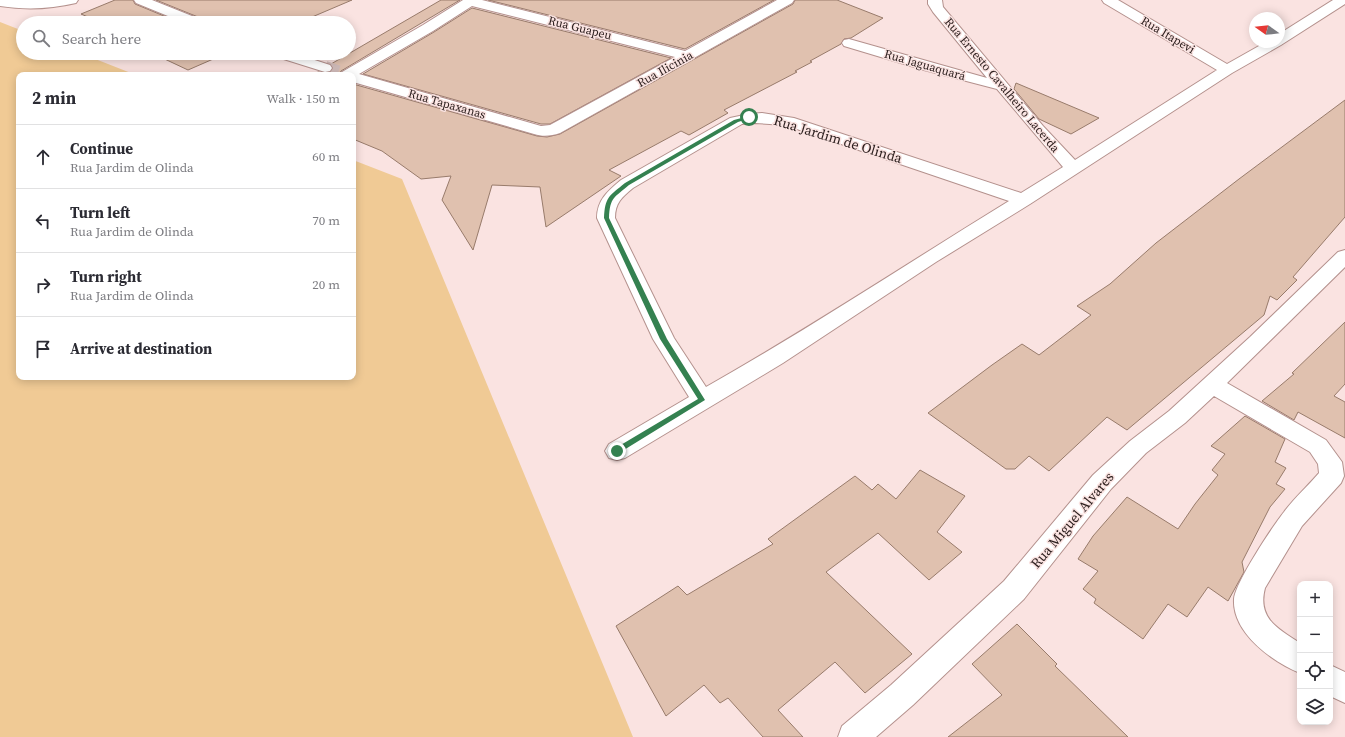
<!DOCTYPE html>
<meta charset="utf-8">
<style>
:root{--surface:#fff;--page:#f2f2f3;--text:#2b2b33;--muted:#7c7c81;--line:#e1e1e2}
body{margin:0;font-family:"Source Serif 4",serif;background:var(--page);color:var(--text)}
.controls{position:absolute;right:12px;bottom:12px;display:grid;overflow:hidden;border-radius:8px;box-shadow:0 2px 10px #0003}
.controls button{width:36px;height:36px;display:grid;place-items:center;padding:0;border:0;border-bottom:1px solid var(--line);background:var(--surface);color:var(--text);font:20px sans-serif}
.compass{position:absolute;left:1249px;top:12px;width:36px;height:36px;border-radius:50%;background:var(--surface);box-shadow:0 2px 10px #0003;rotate:285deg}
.stop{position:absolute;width:12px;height:12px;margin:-9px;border:3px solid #348150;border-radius:50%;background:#fff}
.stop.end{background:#348150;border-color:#fff;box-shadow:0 1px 4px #0008}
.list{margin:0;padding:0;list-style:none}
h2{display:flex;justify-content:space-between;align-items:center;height:52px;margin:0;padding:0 16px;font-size:17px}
h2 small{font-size:13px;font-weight:400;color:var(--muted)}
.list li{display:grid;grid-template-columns:26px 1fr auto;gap:12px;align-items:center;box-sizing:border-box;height:64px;padding:0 16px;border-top:1px solid var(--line)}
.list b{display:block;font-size:15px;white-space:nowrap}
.list p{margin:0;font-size:13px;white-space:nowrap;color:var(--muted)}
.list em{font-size:13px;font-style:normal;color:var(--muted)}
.icon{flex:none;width:22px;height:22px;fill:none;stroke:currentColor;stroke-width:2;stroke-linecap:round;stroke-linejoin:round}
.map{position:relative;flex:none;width:1345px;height:737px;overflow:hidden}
.search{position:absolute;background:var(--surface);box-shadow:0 2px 10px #0003;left:16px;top:16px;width:340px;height:44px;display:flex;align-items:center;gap:10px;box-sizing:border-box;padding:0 14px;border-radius:22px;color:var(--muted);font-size:15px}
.panel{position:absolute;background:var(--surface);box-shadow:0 2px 10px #0003;left:16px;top:72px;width:340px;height:308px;border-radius:8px}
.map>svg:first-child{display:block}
.green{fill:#f0ca95}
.building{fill:#e0c1af;stroke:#987b6b}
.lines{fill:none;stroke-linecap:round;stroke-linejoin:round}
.minor-tunnel{stroke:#d1bcba;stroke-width:14;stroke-dasharray:14 8;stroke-linecap:butt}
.minor-casing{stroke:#b4918d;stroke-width:2}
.minor{fill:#fff;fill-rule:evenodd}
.route{fill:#348150}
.labels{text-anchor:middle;stroke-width:3;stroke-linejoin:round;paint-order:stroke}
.far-street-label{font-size:12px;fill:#2d201f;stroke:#fae3e1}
.street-label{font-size:14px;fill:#2d201f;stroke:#fae3e1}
</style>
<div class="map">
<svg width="1345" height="737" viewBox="0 0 1345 737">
<rect width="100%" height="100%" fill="#fae3e1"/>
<path class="green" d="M0,22L23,31V53H80L136,75H19V377H353V160L402,179L633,737H0Z"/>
<path class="building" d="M115,0H133L135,4L181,23H93L85,20L84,18L88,17L81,14Z
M156,0H352L298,23H205L203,19Z
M441,0H460L341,71L339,75H313L318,72L325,73L330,72L333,69L331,64Z
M488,0H774L685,49Z
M795,0H837L883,18L851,38L844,39L841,44L810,61L812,62L795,71L797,72L724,110L728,113L689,135L681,131L609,170L621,176L546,227L540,187L492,185L473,250L442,200L451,176L421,179L382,151L353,139V84L537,136L547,137L560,134L793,4Z
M472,8L671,58L550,124H541L363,74L434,32Z
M157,53H227L188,70L154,54Z
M1016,83L1099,118L1071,134L1039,119L1014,89Z
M1345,100V217L1293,277L1297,280L1277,300L1270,296L1264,315L1127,430L1107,417L1049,471L1029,456L1015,469H1006L928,413L992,365L1022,344L1039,355L1091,315L1077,306L1110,284L1156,243L1239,179Z
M1345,322V384L1334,396L1345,402V438L1298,412L1294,420L1262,401L1294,374L1292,373Z
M1245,416L1285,439L1275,462L1286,468L1276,484L1285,489L1270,507L1242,562L1244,572L1228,601L1208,587L1187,617L1168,604L1143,639L1094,603L1096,599L1083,589L1098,571L1078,559L1093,536L1127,497L1178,529L1195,504L1218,475L1212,470L1225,454L1211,446Z
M920,470L965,496L937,532L962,552L929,580L878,533L826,572L912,654L865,693L835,662L778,710L803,737H763L728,698L720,703L704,685L666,716L616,626L678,586L687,595L773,544L768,539L855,476L872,490L878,484L896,499Z
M1017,624L1057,664L1055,666L1128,737H948L1002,695L972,664Z"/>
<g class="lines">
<path class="minor-tunnel" d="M325,68L340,73"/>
<g class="minor-casing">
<path id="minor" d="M0,0H78L76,3C51,9 25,10 0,6Z
M134,0H152L202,20L204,23H185L136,3Z
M463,0H482L685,51L777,0H794L792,3L560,133C551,136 543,137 534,134L353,82V75H340L342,72L423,25ZM472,6L675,57L550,125L541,126L359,74L433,31Z
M928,0H942L943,7L1043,126L1075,160L1217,70L1104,3L1102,0H1118L1227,64L1266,42H1279V34L1333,0H1345V4L1281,45L1232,73L1030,204L936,262L783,363L625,458L617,460L609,458L605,451L609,444L689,397L653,339L597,218C597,200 608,191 621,180L730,118L749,114L762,113L794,118L1021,193L1063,167L997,89L924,70L844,46L842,43L844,40L849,39L987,78L933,12L928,4ZM755,123L785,125L1009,201C908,263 809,329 706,387L674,338L615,218C615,203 622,197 633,188L742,124Z
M272,53H293L330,65L332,68L330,71L325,72L274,56Z
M1345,250V267L1227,383L1326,440L1342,462L1344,476L1341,483L1302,526L1265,588C1257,618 1278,629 1300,643V673C1273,662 1232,633 1234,599C1235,583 1273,526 1284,512C1294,498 1308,486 1319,473L1318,464L1310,452L1214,396L1185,423L1146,453L1111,489L1024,599L913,705L876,737H838L842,726L891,685L1004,581L1093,475L1130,441L1169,411L1250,337L1338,252Z
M1330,665L1345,672V703L1330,696Z"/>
</g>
<use href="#minor" class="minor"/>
</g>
<path class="route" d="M749,116L751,118L738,122L629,185C614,198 610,197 609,218L667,339L705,400L619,453H614V449L698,399L660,339L604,218C605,197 609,196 625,183L734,120Z"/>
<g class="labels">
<g class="far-street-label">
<text transform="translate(580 28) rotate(14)" y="4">Rua Guapeu</text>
<text transform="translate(1168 35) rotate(31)" y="4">Rua Itapevi</text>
<text transform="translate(925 65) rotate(16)" y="4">Rua Jaguaquará</text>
<text transform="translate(665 69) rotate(-29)" y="4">Rua Ilicinia</text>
<text transform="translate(1002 85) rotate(50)" y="4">Rua Ernesto Cavalheiro Lacerda</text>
<text transform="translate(447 104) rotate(16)" y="4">Rua Tapaxanas</text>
</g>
<g class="street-label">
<text transform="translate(838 139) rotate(17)" y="5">Rua Jardim de Olinda</text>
<text transform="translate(1072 520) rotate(-50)" y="5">Rua Miguel Alvares</text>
</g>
</g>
</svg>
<div class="controls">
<button>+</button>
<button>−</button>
<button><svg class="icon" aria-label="locate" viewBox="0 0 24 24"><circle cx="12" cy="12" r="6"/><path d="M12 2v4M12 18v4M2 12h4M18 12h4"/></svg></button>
<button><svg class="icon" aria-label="layers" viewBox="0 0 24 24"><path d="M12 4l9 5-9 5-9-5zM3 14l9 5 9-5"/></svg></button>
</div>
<svg class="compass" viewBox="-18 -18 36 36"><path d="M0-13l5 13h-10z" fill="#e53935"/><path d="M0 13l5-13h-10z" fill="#7c7c81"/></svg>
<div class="stop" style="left:749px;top:117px"></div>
<div class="stop end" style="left:617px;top:451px"></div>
<div class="search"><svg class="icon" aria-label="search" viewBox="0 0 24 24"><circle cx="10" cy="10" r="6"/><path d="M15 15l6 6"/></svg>Search here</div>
<section class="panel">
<h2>2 min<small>Walk · 150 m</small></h2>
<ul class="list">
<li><svg class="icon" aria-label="ahead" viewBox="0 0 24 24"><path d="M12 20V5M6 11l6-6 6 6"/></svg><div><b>Continue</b><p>Rua Jardim de Olinda</p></div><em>60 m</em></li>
<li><svg class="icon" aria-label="left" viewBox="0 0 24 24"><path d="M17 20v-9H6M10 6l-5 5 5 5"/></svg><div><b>Turn left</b><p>Rua Jardim de Olinda</p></div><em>70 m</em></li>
<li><svg class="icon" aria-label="right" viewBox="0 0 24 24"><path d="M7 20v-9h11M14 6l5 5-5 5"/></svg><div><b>Turn right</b><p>Rua Jardim de Olinda</p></div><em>20 m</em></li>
<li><svg class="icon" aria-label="arrive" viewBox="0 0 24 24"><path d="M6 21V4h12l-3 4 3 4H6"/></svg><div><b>Arrive at destination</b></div></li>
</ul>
</section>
</div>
